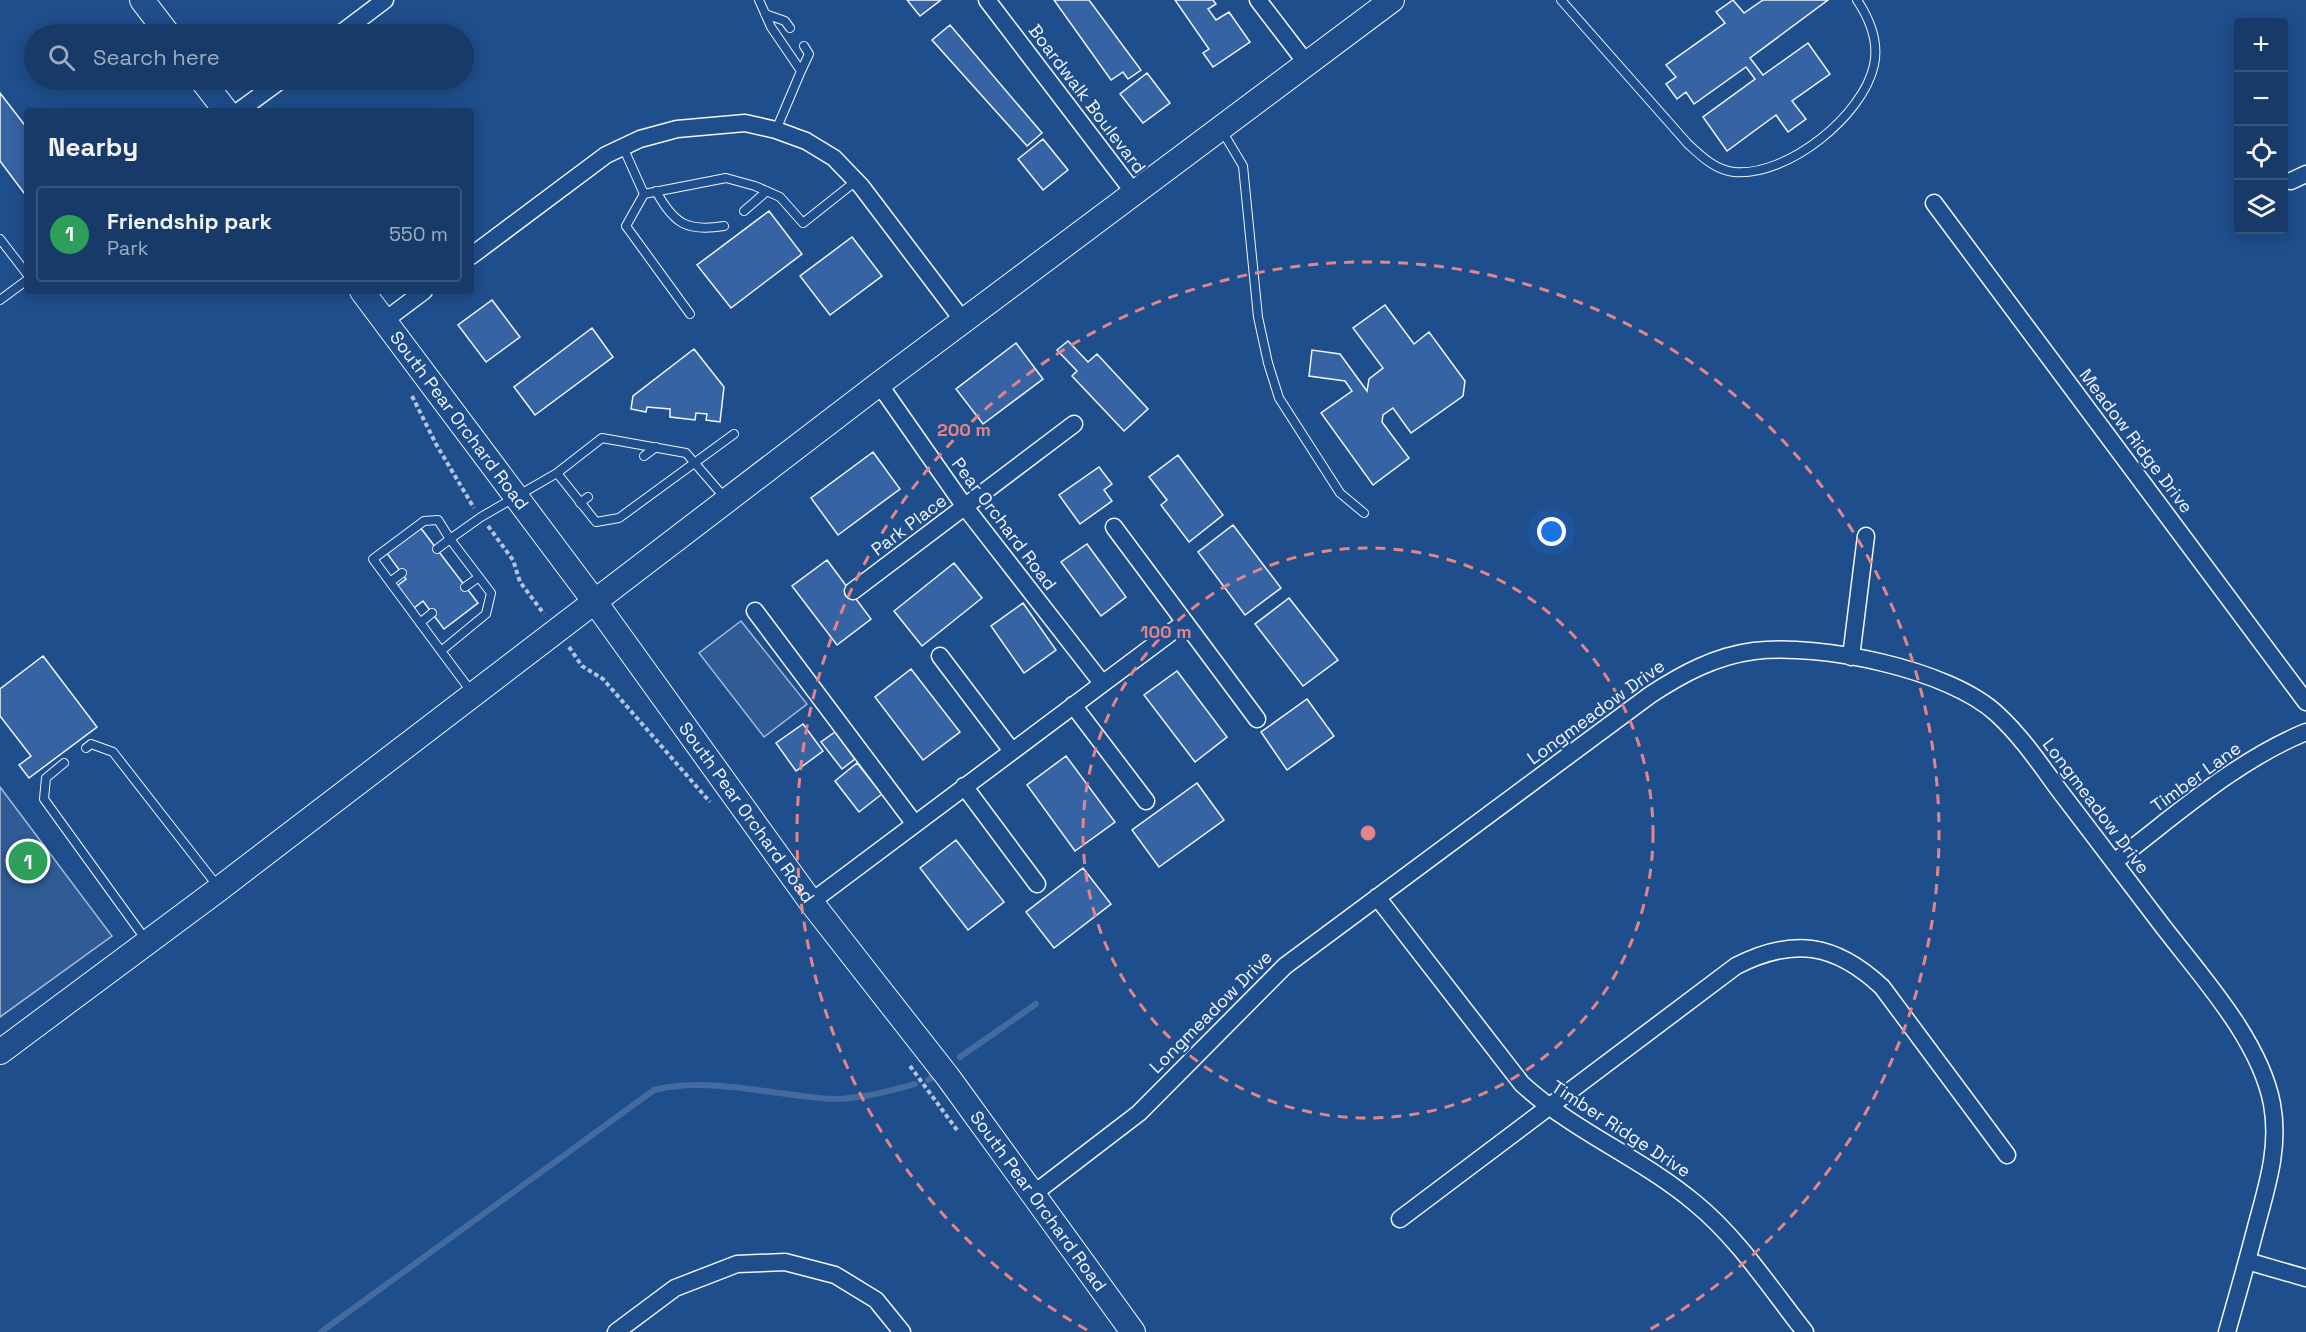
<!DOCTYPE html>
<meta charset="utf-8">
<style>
:root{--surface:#173a69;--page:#20416f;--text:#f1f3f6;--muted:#9eadc0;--line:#36547d;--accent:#8abfa5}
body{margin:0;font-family:"Space Grotesk",sans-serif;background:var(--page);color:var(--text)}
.controls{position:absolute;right:18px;top:18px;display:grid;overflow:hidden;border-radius:6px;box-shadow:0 3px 15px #0003}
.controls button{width:54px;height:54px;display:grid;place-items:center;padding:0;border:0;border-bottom:2px solid var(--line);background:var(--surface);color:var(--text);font:30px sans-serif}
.you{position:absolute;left:1552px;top:532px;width:21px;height:21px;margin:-15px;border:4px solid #fff;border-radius:50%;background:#1a73e8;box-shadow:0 0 0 9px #1a73e833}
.badge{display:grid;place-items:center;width:39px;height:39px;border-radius:50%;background:var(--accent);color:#fff;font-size:20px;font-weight:700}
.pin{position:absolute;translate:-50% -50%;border:3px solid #fff;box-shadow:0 2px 6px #0006}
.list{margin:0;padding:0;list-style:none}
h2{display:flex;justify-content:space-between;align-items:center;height:78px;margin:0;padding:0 24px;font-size:26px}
h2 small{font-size:20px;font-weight:400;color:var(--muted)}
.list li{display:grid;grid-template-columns:39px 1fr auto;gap:18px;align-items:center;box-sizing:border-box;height:96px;margin:0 12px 12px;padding:0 12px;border:2px solid var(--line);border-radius:6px}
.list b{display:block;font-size:22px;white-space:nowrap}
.list p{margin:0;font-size:20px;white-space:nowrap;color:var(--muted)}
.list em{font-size:20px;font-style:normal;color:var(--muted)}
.icon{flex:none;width:33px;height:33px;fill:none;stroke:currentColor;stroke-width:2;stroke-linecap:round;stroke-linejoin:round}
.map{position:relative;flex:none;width:2306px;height:1332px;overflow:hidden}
.search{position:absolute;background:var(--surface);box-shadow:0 3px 15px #0003;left:24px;top:24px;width:450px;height:66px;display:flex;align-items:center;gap:15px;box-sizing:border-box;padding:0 21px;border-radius:33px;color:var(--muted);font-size:22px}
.panel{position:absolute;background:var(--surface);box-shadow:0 3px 15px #0003;left:24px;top:108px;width:450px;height:186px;border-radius:6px}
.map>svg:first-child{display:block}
.built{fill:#305b95;stroke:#a8bbd7;stroke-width:1.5}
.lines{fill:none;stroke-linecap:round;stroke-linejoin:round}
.stream{stroke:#446ba0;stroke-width:6}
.building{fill:#3563a3;stroke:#f2f6ff;stroke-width:1.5}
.lane-casing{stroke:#f2f6ff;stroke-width:10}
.street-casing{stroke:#f2f6ff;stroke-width:19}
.secondary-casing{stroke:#f2f6ff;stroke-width:26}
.path{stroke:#b3c4dc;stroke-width:4;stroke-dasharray:4.5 3;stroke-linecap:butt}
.lane{stroke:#1f4e8c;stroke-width:8}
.street{stroke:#1f4e8c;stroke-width:16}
.secondary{stroke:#1f4e8c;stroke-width:24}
.ring{fill:none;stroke:#e38589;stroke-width:3;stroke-dasharray:10 8}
.labels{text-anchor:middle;stroke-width:4.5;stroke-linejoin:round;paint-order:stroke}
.street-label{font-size:18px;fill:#f2f6ff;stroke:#1f4e8c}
.centre{fill:#e38589;stroke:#1f4e8c;stroke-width:3}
.ring-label{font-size:18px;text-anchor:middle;font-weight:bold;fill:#e38589;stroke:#1f4e8c;stroke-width:4.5;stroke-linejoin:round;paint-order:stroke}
</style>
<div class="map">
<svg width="2306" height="1332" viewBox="0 0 2306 1332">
<rect width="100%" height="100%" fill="#1f4e8c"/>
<path class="built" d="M741,621L807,704L764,737L699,653Z
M0,787L112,936L0,1017Z"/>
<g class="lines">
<path class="stream" d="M960,1057L1036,1004
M928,1080L934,1077
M321,1332L654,1090C712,1076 774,1096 833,1099C860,1099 890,1091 915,1084"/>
</g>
<path class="building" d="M907,0H941L920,16Z
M1054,0H1089L1141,70L1128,79L1123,72L1111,80Z
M1175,0H1213L1216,4L1208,9L1216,20L1229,12L1250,42L1213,67L1203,53L1209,49Z
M1733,0L1744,13L1763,0H1828L1750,58L1763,75L1808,43L1830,74L1792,101L1806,119L1788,132L1776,115L1727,151L1703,117L1755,79L1746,67L1694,104L1686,92L1677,99L1666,84L1676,77L1666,65L1725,23L1716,12Z
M950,25L1042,133L1027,146L932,40Z
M1147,73L1170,103L1143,123L1120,94Z
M0,93L27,128V197L0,161Z
M1043,139L1068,170L1043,190L1018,159Z
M769,211L802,254L731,308L697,265Z
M852,237L882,276L830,315L800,276Z
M492,300L520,337L486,362L458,325Z
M1385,305L1414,344L1429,332L1465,381L1463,396L1411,433L1393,408L1383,415L1382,422L1409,458L1373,485L1321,413L1352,391L1345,381L1309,376L1312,350L1340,354L1367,391L1369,379L1383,368L1353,328Z
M592,328L613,357L535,415L514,387Z
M1068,341L1088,362L1097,354L1148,409L1124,431L1072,376L1077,371L1057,350Z
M1016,343L1043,379L983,424L956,389Z
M694,349L724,387L720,422L706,420L707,414L696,413L695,420L670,417V409L647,407L646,412L631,409L633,396Z
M873,452L900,489L838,535L811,498Z
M1178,455L1223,515L1189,542L1161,505L1167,500L1149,477Z
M1099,467L1112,484L1104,490L1112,501L1080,524L1059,495Z
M1233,525L1281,588L1245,615L1198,552Z
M420,527L478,603L444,629L423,601L414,608L397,586L406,579L386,552Z
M1087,544L1126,597L1101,616L1061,562Z
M827,560L871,619L837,645L792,586Z
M954,563L982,598L922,646L894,611Z
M1289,598L1338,660L1303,686L1255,624Z
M1023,603L1056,650L1024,673L991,626Z
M43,656L97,727L29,778L19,765L31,756L0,716V689Z
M911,669L960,732L923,760L875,697Z
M1177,671L1227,737L1195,762L1144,695Z
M1307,699L1334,736L1287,770L1261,732Z
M803,724L823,751L796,771L776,743Z
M835,732L855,759L842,769L821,742Z
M1066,756L1115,822L1075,851L1027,785Z
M857,763L882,794L859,812L835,781Z
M1197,783L1224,820L1159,867L1132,830Z
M956,840L1004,902L968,930L920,868Z
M1083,868L1111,904L1054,948L1026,912Z"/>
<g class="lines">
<g class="lane-casing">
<path id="lane" d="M759,0L771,27L801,71L776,130
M1561,0L1688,144C1701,156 1715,170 1734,172C1787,177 1863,116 1874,65C1879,42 1869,18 1857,0
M765,14L785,21L790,28
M801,71L809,54L804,46
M1221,129L1243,166L1258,317L1268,363L1279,398L1340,493L1364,513
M623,147L644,194L626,226L690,314
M656,191C674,224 687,232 724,226
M644,194L726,178L755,186L780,197L803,223L856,181
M744,211L767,191
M0,239L27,274
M0,300L27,280
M644,456L656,447
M557,473L596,522L619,518L734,434
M580,503L588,497
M437,549L450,539L438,520L424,521L373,559L441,651L486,614L491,593L450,539L481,517L557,473L602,438L686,453L725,498
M390,582L402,573
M465,587L479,577
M420,623L432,613
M441,651L473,694
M86,748L91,744L113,752L219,888
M64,763L46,778L44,799L146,940"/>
</g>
<g class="street-casing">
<path id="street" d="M987,0L1135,194
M1258,0L1307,64
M340,34L385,0
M239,111L281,80
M2291,181L2306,174
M1934,203L2306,702
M471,256L606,155L640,139L677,129L745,123L776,130L806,141L834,158L861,186L964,322
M384,321L424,291
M879,384L965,507L1102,683
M1114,527L1257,719
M853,591L1074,424
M755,611L914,823
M940,656L1012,751
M1851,657L1866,536
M1073,705L1146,801
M964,786L1037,884
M2114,862C2175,816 2235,761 2306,732
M1377,897L1522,1084C1576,1133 1640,1157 1695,1203C1738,1238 1771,1289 1805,1332
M811,902L1185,622
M1032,1195L1139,1113L1285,966L1650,695C1682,674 1715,656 1754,651C1820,643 1949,669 1997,714C2021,736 2040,764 2059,790C2091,832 2123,874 2155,916C2195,970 2259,1036 2272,1104C2280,1147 2267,1186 2256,1227C2247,1262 2237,1297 2227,1332
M1400,1219L1736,966C1793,937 1835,943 1882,987L2007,1155
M2247,1261L2306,1278
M616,1332L675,1288L737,1264L785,1262L835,1275L876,1300L902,1332"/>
</g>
<g class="secondary-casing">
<g id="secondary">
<path d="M142,0L168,34"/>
<path d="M202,80L226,111"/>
<path id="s1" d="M362,291L595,602L811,902L948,1077L1133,1332"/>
<path d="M0,1052L219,889L879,384L1392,0"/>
</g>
</g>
<path class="path" d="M412,396L436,444L474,508
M488,526L513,560L520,582L544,614
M569,647L582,666L603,679L710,802
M910,1066L957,1130"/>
<use href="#lane" class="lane"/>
<use href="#street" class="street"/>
<use href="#secondary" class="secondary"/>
</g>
<g class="ring">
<circle cx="1368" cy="833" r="285"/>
<path d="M1087 1330A571 571 0 1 1 1649 1330"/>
</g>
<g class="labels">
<g class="street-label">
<text transform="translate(1087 99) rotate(53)" y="6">Boardwalk Boulevard</text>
<text dy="6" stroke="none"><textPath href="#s1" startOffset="162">South Pear Orchard Road</textPath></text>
<text transform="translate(2136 441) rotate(53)" y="6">Meadow Ridge Drive</text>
<text transform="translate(1004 524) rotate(53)" y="6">Pear Orchard Road</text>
<text transform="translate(909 525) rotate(-37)" y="6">Park Place</text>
<text transform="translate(1596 712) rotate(-36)" y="6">Longmeadow Drive</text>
<text transform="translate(2196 777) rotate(-36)" y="6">Timber Lane</text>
<text transform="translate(2096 806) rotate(53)" y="6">Longmeadow Drive</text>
<text dy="6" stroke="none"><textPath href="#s1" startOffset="648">South Pear Orchard Road</textPath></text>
<text transform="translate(1211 1012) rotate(-45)" y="6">Longmeadow Drive</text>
<text transform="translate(1621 1129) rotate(33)" y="6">Timber Ridge Drive</text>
<text dy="6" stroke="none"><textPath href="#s1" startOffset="1134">South Pear Orchard Road</textPath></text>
</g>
</g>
<circle cx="1368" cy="833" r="9" class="centre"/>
<g class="ring-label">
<text x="964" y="436">200 m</text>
<text x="1166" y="638">100 m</text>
</g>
</svg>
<div class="controls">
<button>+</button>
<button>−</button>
<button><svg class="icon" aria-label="locate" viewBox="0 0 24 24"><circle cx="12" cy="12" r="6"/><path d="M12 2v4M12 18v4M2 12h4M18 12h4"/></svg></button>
<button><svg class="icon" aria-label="layers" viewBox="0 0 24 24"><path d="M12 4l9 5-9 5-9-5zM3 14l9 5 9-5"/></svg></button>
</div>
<div class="you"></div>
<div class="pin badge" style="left:28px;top:861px;background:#2e9e5b">1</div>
<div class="search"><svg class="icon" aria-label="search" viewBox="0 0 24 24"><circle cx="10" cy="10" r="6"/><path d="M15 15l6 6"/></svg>Search here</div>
<section class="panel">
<h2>Nearby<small></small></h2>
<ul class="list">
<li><span class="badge" style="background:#2e9e5b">1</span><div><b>Friendship park</b><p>Park</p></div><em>550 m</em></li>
</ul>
</section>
</div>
